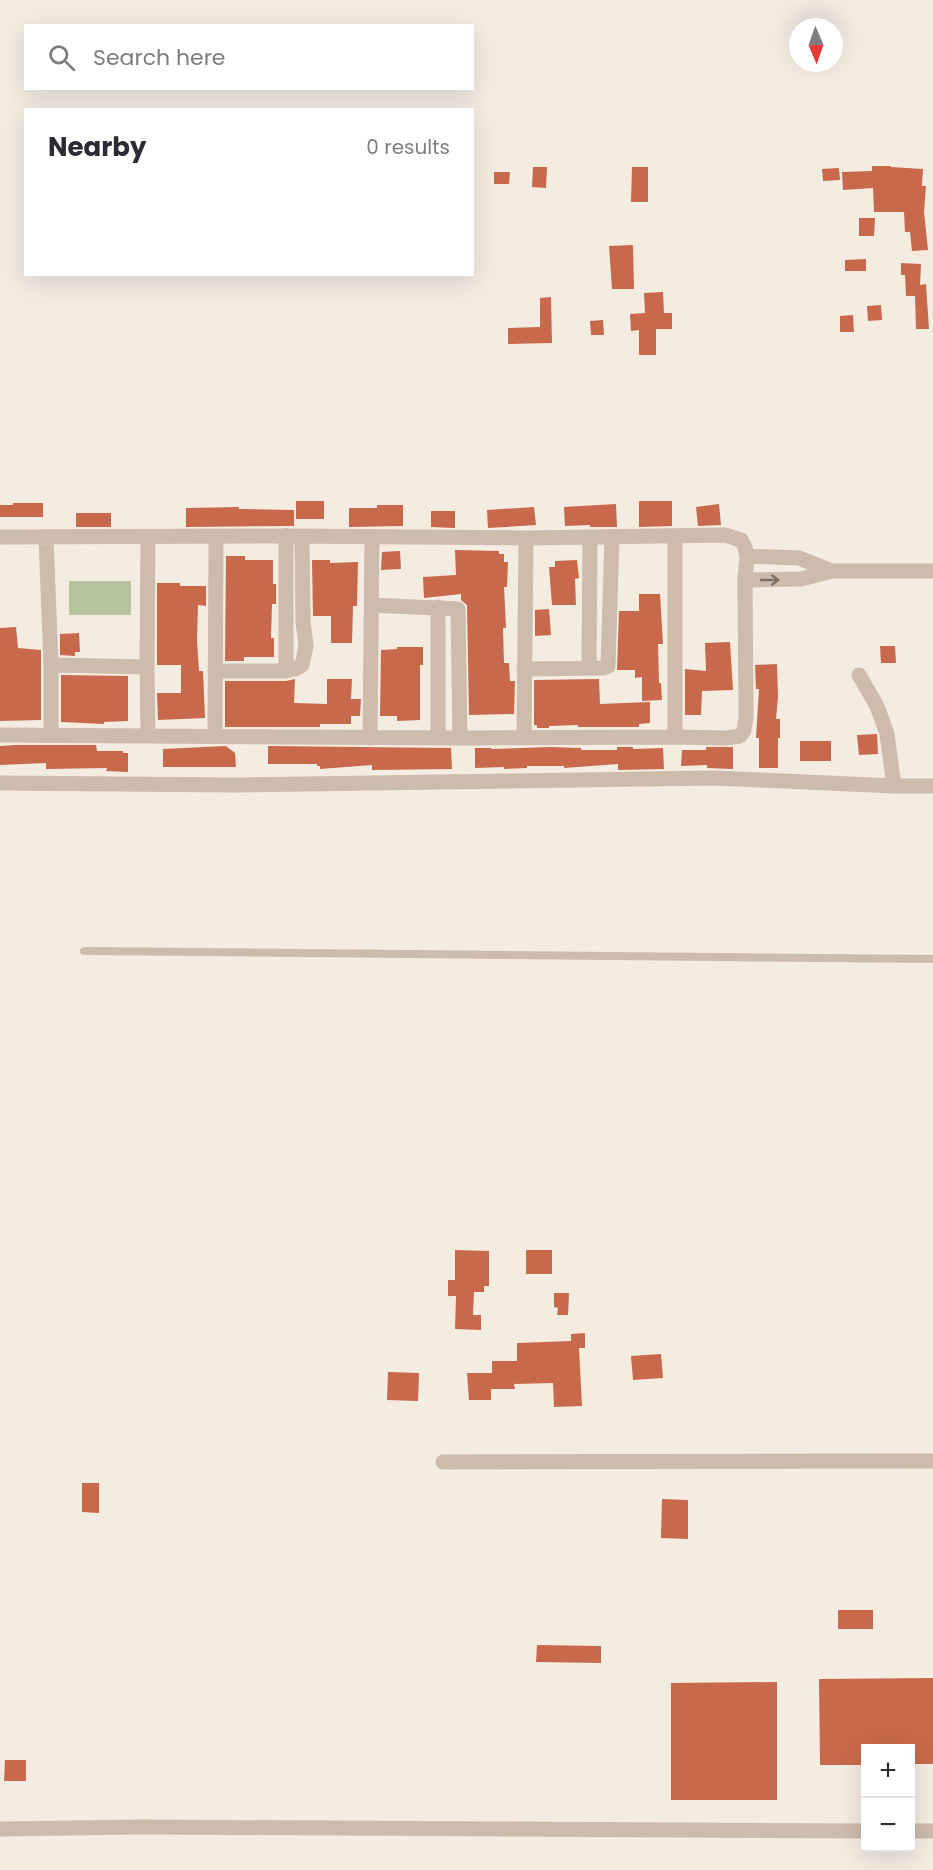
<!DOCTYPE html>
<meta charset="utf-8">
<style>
:root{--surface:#fff;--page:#f2f2f3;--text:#2b2b33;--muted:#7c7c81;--line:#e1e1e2}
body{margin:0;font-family:Poppins,sans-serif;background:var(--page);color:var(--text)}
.controls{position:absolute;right:18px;bottom:18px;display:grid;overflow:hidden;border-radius:0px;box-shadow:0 6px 24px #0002}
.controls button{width:54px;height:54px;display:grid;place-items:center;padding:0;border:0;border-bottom:2px solid var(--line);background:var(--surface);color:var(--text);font:30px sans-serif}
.compass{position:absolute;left:789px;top:18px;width:54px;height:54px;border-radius:50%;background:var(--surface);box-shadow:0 6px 24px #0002;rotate:178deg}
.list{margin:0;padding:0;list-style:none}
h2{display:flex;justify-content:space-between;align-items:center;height:78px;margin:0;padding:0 24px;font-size:26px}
h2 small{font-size:20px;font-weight:400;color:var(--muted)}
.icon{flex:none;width:33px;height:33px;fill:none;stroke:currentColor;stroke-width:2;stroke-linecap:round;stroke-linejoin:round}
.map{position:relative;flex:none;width:933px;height:1870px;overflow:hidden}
.search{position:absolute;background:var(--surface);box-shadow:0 6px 24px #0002;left:24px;top:24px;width:450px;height:66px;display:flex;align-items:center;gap:15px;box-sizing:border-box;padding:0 21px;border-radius:0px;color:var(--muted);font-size:22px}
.panel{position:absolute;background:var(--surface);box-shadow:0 6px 24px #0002;left:24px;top:108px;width:450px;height:168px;border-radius:0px}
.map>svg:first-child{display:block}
.green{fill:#b8c4a0}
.building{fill:#c8694b}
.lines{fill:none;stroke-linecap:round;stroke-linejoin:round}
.lane{stroke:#cdbbac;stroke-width:8}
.street{stroke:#cdbbac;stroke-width:15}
.oneway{stroke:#7d6f65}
</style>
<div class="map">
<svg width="933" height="1870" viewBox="0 0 933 1870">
<rect width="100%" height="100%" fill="#f4ebe1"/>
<path class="green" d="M69,581H131V615H69Z"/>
<path class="building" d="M872,166H891V167L923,169L922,186H926L924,212L928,250L912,251L910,232H905L904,212H874L873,188L843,190L842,172L872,171Z
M533,167H547L546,188L532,187Z
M632,167H648V202H631Z
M839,168L840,180L823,181L822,169Z
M494,172H510L509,184H494Z
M859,218H875L874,236H859Z
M633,245L634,289H612L609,246Z
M866,259V271H845V260Z
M901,263L921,264L920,285L926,284L929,329H916L915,296H906L905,275H901Z
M663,292L664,313H672V329H656V355H639V330L631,331L630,314L645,313L644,293Z
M551,297L552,343L508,344V328L540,327V298Z
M881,305L882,320L868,321L867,306Z
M853,315L854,332H840V316Z
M603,320L604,335H591L590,321Z
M296,501H324V519H296Z
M639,501H672V526L639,527Z
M13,503H43V517H0V505H13Z
M616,504L617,527H590V525L565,526L564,507Z
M719,504L721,525L698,526L696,507Z
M377,505H403V526L349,527V508H377Z
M239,507V509L294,510V526L186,527V508Z
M534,507L536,525L488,528L487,510Z
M431,511H455V528L431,527Z
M76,513H111V527H76Z
M455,550L499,551V554H504V562H508L507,587H504L506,628H503L504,663H509L510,681H515L514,714L469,715L467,605L461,600V594L424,598L423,577L456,575Z
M400,551L401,569L381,570L382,552Z
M226,556H245V560H273V584H276V604H272L271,638H274V657H244V661H225Z
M312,560H330V563L358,562L357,606H353L352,643H331V616H313Z
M577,560L579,578L575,579L576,605H552L549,567H555V561Z
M157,583H180V586H206V606L198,605L197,640L199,671H203L205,718L158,720L157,693H181V665H157Z
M639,594H660L663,644H658L659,683H661L662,700L642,701V677L635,678V670H617L619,611H639Z
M549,609L551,635L535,636V610Z
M16,627L18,648L41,650V720L0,721V628Z
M79,633L80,652H75V656L60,655V634Z
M730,642L733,690L702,691L701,715H685V669L706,671L705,643Z
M880,646H895L896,663H881Z
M397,647H423V665H420V720L397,721V716H380L381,650L397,649Z
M777,664L778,697L776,719H780V738H778V768H759V738H756L759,689H756L755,665Z
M61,675L128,676V721L104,722V724L61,722Z
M295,679L294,703L327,704V679H352L351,699H361L360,716H351V724H320V727H225V681H286Z
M599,679L600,704L650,702V723L639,724V727H578V725L549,726V728H537V725H534V680Z
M877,734L878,754L859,755L857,735Z
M800,741H831V761H800Z
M15,745H96L97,751H123V753H128V772L106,771L107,768L46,769V763L0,765V746Z
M226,746L235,753L236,767H163V749Z
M268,746L451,748L452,769L372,770V765L320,769V766H317V764H268Z
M550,747L581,748V750H617V747H633V749L663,748L664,769L618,770V764L564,768V766H527V768L504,769V767L475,768V748H491L492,749Z
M706,747H733V769L707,768V765L681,766L682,750H706Z
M455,1250L489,1251V1286H484V1292H474L473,1315H481V1330L455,1329L456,1296H448V1280H455Z
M526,1250H552V1274H526Z
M554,1293H569L568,1315H557L558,1308L554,1307Z
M585,1333V1348H579L582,1406L554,1407L553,1383L514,1384L515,1389H491V1400H469L467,1373H492V1361H517V1343L571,1341V1334Z
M661,1354L663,1378L633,1380L631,1356Z
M388,1372L419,1373L418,1401L387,1400Z
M82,1483H99V1513L82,1512Z
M662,1499L688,1500V1539L661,1538Z
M838,1610H873V1629H838Z
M537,1645L601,1646V1663L536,1662Z
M933,1678V1764H910V1749H866V1765H820L819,1679Z
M777,1682V1800H671V1683Z
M5,1760H26V1781H4Z"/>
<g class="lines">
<path class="lane" d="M84,951L933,959"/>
<path class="street" d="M675,536V737
M0,537L286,536L526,538L725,535L741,540L745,547L747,556L745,580L746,717L744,730L740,736L726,738L675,737L460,738L0,735
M46,538L51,665V735
M747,556L799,558L832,571
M745,580L801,579L832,571H933
M371,605L458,609L460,738
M438,607V738
M51,665L147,667
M589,668L590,537
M524,669L603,668L608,666L612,537
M215,671H286L295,669L302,665L306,646L303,621L302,537
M286,671V536
M859,675L877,706L887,734L894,786
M148,735L147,667L148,537
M215,736L216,537
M370,738L372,537
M524,738L526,538
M0,783L234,785L716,778L894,786H933
M443,1462L933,1461
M0,1829L142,1827L866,1831
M910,1831H933"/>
</g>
<defs><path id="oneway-shaft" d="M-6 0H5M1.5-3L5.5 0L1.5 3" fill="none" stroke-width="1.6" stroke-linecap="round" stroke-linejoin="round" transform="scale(1.5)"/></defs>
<use class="oneway" href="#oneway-shaft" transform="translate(770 580)"/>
</svg>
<div class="controls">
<button>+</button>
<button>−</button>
</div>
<svg class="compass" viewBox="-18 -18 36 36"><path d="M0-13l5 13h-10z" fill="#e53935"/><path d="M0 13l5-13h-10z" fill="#7c7c81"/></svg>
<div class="search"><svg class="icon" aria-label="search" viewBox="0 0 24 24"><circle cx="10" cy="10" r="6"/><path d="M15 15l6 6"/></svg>Search here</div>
<section class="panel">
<h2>Nearby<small>0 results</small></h2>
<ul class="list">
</ul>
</section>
</div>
